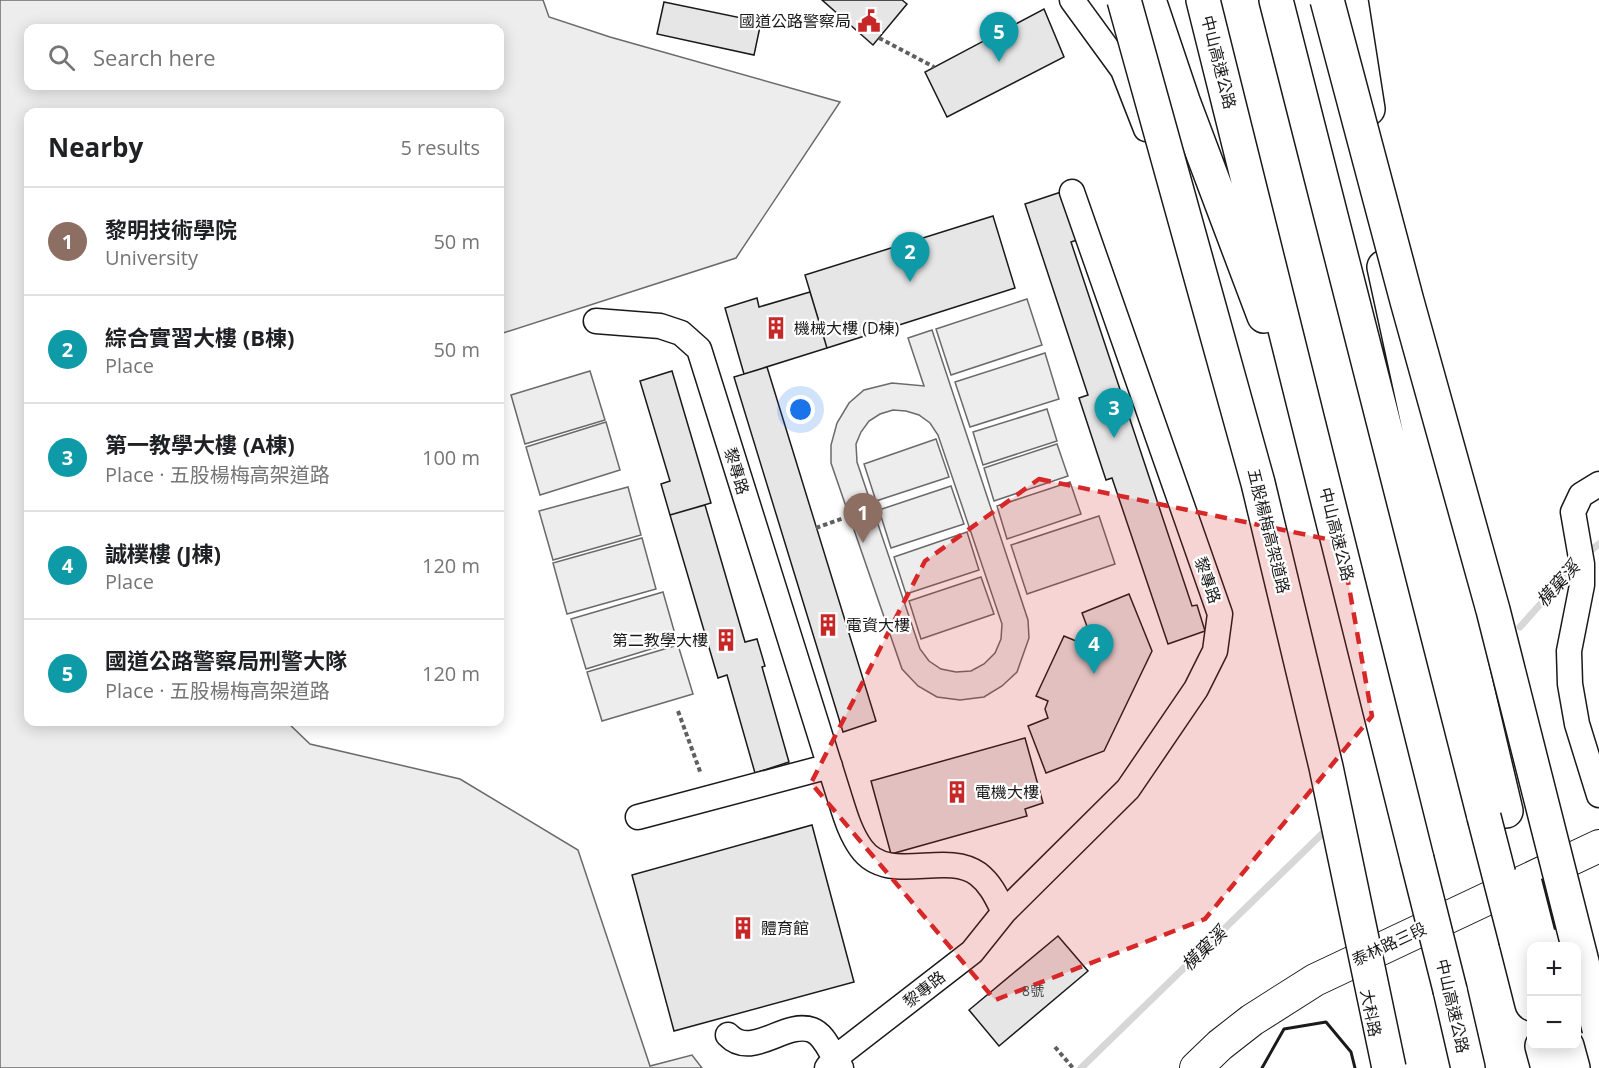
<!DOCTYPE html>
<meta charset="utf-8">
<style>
:root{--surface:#fff;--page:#f2f2f2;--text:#202124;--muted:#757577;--line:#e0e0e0;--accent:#c62828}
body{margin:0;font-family:"Open Sans","Noto Sans TC",sans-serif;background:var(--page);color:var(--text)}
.controls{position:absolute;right:18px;bottom:18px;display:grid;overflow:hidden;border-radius:12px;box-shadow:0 3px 15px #0003}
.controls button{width:54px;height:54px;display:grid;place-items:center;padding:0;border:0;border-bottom:2px solid var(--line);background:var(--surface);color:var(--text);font:30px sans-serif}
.you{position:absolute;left:801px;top:410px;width:21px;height:21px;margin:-15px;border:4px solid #fff;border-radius:50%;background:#1a73e8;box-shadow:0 0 0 9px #1a73e833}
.badge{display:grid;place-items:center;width:39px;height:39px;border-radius:50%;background:var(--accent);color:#fff;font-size:20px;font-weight:700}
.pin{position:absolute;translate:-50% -50px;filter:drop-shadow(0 2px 3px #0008)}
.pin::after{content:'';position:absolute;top:32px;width:21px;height:18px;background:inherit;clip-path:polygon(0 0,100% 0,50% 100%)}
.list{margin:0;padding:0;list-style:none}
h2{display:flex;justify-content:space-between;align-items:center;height:78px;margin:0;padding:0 24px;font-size:26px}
h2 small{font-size:20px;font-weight:400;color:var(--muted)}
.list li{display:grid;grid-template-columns:39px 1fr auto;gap:18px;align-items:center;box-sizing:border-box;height:108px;padding:0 24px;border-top:2px solid var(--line)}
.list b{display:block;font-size:22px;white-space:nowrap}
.list p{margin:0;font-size:20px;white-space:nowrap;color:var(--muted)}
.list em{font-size:20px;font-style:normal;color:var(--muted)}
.icon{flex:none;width:33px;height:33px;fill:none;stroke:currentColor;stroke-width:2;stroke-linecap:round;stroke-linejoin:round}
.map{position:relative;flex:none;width:1599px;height:1068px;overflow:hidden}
.search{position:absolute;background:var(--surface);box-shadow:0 3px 15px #0003;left:24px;top:24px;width:480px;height:66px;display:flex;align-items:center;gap:15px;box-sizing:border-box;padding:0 21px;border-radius:12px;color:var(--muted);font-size:22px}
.panel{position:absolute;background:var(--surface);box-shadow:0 3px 15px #0003;left:24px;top:108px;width:480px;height:618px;border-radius:12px}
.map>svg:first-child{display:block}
.built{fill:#ededed;stroke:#6a6a6a;stroke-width:1.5;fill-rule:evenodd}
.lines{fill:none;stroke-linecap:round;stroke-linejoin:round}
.stream{stroke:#d7d7d7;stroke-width:7}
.building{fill:#e6e6e6;stroke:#1a1a1a;stroke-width:1.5}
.minor-casing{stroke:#1a1a1a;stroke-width:27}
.major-casing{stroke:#1a1a1a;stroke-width:34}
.highway-casing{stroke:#1a1a1a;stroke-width:36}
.path{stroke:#5f5f5f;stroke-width:4;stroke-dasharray:4.5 3;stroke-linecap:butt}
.minor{stroke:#fff;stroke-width:24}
.major{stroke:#fff;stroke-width:32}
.highway{stroke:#fff;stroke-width:33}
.highway-bridge-casing{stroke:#1a1a1a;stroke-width:36;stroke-linecap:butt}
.highway-bridge{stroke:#fff;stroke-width:33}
.wall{stroke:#1a1a1a;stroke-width:3}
.marked{fill:#d62828;fill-opacity:0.2;stroke:#d62828;stroke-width:4.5;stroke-dasharray:12 8;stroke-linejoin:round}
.labels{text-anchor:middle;stroke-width:4.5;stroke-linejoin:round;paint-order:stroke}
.number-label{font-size:14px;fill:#4d4d4d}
.poi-label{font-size:16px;fill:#1a1a1a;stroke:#fff;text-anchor:start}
.street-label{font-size:16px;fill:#1a1a1a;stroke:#fff}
.water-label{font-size:18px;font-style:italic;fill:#1a1a1a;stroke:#fff}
</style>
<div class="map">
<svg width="1599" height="1068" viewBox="0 0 1599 1068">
<rect width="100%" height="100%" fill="#fff"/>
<path class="built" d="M0,0H543L549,17L610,37L840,102L736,258L500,334V112H28V722H287L310,744L460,779L578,850L650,1066L692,1055L702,1068H0ZM28,28H500V86H28Z
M1027,299L1042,345L951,375L936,329Z
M932,330L1028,620L1029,638L1017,672L1002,686L984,697L960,700L937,697L918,686L902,669L831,463V445L837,423L849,403L864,390L892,383L924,386L908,338ZM893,410L906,411L919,415L930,423L938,435L1002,624L1001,639L995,653L984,664L971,671L956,672L941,669L929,661L920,649L857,462L856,444L861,432L869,421L880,414Z
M1045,353L1059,399L970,427L955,382Z
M590,371L605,420L525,444L511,395Z
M1047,409L1057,441L983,465L973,432Z
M606,422L620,470L540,495L526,447Z
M936,439L949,477L876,501L864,464Z
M1057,444L1068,476L994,501L984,468Z
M1070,482L1081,514L1007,539L997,506Z
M951,486L964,524L891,548L879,510Z
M628,487L641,535L553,560L539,511Z
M1099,516L1115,564L1027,594L1011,545Z
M967,532L979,570L906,594L894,557Z
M642,538L656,589L567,614L553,563Z
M981,577L994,614L921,639L909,601Z
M663,592L677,641L586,669L571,619Z
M678,645L693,694L602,721L587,672Z"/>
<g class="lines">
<path class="stream" d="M1586,554L1599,544
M1520,627L1576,564
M1081,1068L1326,830"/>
</g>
<path class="building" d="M822,0H902L907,4L873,45Z
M664,2L761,22L754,55L657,34Z
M1044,9L1064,57L947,117L925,72Z
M1061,192L1077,240L1071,242L1192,606L1197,605L1205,631L1168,644L1112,478L1106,480L1079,398L1088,395L1025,204Z
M993,216L1015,288L827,348L805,275Z
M810,292L827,348L744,374L725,308L757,298L759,307Z
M767,367L876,721L843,732L734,377Z
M672,371L711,503L670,515L661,484L670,481L640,381Z
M705,505L745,642L757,639L765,666L762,667L789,762L755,773L727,675L718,678L670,515Z
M1129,594L1152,651L1104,751L1046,773L1028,726L1048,718L1045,709L1048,701L1036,696L1064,636L1076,641L1079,633L1088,629L1082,613Z
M1025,738L1043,803L1025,809L1027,816L891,854L871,781Z
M812,825L854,982L674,1031L632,875Z
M1058,936L1088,971L999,1046L969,1010Z"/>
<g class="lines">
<g class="minor-casing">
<path id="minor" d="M1072,0L1123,70L1146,129
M596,321L660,326L681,333L699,349L841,802C846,818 851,834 861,848C888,886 945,850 978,874C991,884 997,898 1004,912
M1599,484L1581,495L1573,512L1582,564V585L1569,651L1570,684L1577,724L1599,795
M638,817L830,766
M728,1035C752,1060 785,1020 812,1030C823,1034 829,1049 835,1058L827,1068
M841,1068L835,1058L972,952L1004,912L1128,789L1196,689L1215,651L1220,614L1072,192"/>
</g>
<g class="major-casing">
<path id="major" d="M1196,1068L1220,1045L1252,1020L1315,980L1599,846"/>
</g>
<g class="highway-casing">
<path id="highway" d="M1149,0L1183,101L1264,316
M1203,0L1417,859
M1276,0L1484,817
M1351,0L1368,109
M1384,267L1456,598L1506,811
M1516,941L1532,1004
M1450,990L1468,1068
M1542,1046L1548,1068
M1567,1046L1573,1068"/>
</g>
<path class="path" d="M879,38L934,67
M816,528L844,518
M678,711L701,774
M1055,1047L1073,1068"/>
<use href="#minor" class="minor"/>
<use href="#major" class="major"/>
<use href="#highway" class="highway"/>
<g class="highway-bridge-casing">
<path id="highway-bridge" d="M1124,0L1258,483L1326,767L1389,1068
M1327,0L1407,301L1493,610L1599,1029
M1484,817L1516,941
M1417,859L1450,990
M1525,883L1538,934"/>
</g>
<use href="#highway-bridge" class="highway-bridge"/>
<path class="wall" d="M1262,1068L1284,1029L1326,1022L1351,1052L1355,1068"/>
</g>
<path class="marked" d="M1039,479L1341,542L1372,716L1205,919L995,1000L811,783L925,561Z"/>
<defs>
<g id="civic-bare" transform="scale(1.8)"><path d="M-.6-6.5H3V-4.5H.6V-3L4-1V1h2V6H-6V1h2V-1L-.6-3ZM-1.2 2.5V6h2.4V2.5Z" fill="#c62828" stroke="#fff" stroke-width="2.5" paint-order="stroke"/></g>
<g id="building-bare" transform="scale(1.8)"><path d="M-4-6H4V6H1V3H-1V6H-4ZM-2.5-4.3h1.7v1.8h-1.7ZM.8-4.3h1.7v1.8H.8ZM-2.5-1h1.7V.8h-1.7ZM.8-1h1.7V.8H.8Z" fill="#c62828" stroke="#fff" stroke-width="2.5" paint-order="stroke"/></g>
</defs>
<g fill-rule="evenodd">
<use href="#civic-bare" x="869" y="21"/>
<use href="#building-bare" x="776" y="328"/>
<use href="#building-bare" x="828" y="625"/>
<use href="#building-bare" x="726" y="640"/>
<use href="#building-bare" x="957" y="792"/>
<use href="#building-bare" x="743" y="928"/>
</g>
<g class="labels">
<g class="number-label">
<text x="1033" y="996">8號</text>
</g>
<g class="poi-label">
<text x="851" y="27" text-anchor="end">國道公路警察局</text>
<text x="794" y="334">機械大樓 (D棟)</text>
<text x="846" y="631">電資大樓</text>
<text x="708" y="646" text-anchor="end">第二教學大樓</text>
<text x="975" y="798">電機大樓</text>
<text x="761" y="934">體育館</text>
</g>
<g class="street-label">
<text transform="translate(1219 62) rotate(76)" y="6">中山高速公路</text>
<text transform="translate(737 471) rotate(73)" y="6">黎專路</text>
<text transform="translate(1269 531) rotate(76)" y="6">五股楊梅高架道路</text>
<text transform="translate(1337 534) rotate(76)" y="6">中山高速公路</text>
<text transform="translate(1208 580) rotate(71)" y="6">黎專路</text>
<text transform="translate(1389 944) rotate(-25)" y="6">泰林路三段</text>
<text transform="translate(924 989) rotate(-38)" y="6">黎專路</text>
<text transform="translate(1453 1006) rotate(77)" y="6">中山高速公路</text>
<text transform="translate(1371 1013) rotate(79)" y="6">大科路</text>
</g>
<g class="water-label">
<text transform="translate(1558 584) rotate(-48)" y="6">橫窠溪</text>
<text transform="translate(1204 949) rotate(-44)" y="6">橫窠溪</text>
</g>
</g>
</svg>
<div class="controls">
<button>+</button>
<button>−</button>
</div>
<div class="you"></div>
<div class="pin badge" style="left:863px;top:543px;background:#8d6e63">1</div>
<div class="pin badge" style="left:910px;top:282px;background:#0f9aa8">2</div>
<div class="pin badge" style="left:1114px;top:438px;background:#0f9aa8">3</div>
<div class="pin badge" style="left:1094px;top:674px;background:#0f9aa8">4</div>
<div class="pin badge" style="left:999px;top:62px;background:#0f9aa8">5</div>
<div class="search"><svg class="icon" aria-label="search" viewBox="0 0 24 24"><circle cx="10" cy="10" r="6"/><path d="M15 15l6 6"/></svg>Search here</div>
<section class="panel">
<h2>Nearby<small>5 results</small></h2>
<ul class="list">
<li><span class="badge" style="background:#8d6e63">1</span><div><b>黎明技術學院</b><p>University</p></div><em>50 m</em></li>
<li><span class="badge" style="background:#0f9aa8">2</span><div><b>綜合實習大樓 (B棟)</b><p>Place</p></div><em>50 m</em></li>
<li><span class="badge" style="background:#0f9aa8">3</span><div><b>第一教學大樓 (A棟)</b><p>Place · 五股楊梅高架道路</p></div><em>100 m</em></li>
<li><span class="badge" style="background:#0f9aa8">4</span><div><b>誠樸樓 (J棟)</b><p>Place</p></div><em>120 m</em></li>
<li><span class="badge" style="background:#0f9aa8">5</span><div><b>國道公路警察局刑警大隊</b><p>Place · 五股楊梅高架道路</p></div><em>120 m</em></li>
</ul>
</section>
</div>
